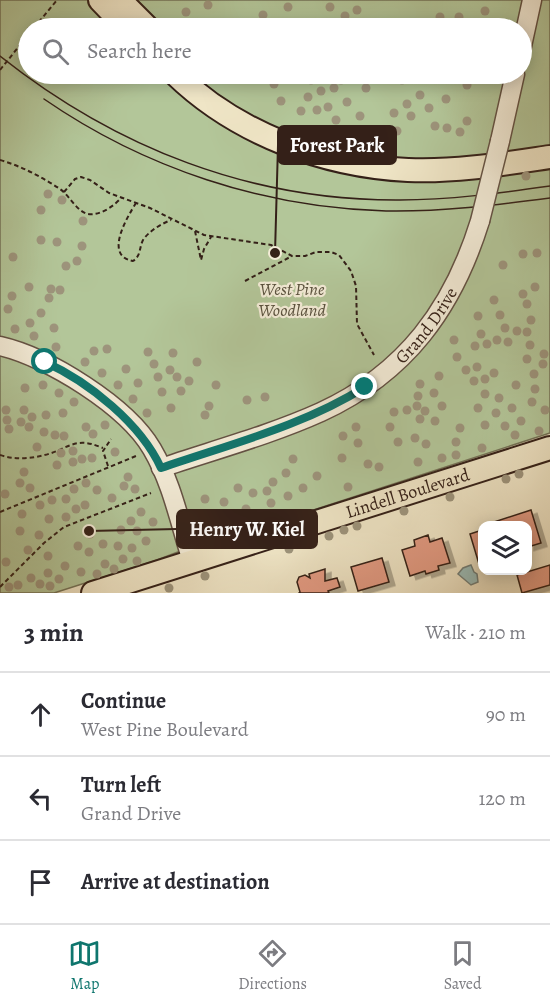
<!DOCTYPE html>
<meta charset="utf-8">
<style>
:root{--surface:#fff;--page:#f7f7f7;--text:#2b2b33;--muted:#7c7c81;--line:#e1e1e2;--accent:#0f766e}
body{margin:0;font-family:Alegreya,serif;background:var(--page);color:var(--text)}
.controls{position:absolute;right:18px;bottom:18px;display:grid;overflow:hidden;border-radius:12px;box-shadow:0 3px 15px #0003}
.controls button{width:54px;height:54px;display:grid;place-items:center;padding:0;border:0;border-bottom:2px solid var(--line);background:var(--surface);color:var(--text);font:30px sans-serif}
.stop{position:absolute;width:18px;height:18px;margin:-14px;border:4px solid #0f766e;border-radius:50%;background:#fff}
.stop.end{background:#0f766e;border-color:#fff;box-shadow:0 2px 6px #0008}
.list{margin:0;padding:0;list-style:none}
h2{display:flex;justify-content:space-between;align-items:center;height:78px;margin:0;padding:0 24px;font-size:26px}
h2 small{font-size:20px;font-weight:400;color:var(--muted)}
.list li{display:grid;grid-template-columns:39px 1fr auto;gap:18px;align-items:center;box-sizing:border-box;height:84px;padding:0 24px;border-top:2px solid var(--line)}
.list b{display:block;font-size:22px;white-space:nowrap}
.list p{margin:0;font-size:20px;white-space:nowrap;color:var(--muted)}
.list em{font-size:20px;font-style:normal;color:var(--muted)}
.icon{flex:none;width:33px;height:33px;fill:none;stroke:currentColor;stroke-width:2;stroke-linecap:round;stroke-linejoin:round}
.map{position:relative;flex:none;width:550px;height:593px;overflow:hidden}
.search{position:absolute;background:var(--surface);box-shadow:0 3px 15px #0003;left:18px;right:18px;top:18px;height:66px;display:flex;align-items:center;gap:15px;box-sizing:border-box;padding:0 21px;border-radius:33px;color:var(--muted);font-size:22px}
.sheet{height:330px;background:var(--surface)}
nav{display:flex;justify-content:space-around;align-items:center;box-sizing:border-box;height:84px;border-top:2px solid var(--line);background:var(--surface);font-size:16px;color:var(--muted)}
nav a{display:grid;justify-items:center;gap:3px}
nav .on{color:var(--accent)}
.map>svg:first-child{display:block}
.green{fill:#b3c699;stroke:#747358;stroke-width:1.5;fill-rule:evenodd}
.water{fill:#9bbebb;stroke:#727f7a;stroke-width:1.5}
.building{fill:#e29a82;stroke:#342018;stroke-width:1.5;filter:url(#shadow)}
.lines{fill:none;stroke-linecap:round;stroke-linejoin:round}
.minor-casing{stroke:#635144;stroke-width:21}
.major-casing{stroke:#342018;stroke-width:26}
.path{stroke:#342018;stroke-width:2;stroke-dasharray:4.5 3;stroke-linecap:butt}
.minor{stroke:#f5eeda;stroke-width:18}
.major{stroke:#efe5c6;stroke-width:22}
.tram{stroke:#342018;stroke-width:1.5}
.minor-bridge-casing{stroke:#635144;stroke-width:21;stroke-linecap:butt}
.path-bridge{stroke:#342018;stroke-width:2;stroke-dasharray:4.5 3;stroke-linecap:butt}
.minor-bridge{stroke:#f5eeda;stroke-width:18}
.tree{fill:#9d947c}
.route{stroke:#0f766e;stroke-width:8}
.labels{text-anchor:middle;stroke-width:4.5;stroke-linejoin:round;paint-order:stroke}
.park-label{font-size:18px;font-style:italic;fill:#5a523f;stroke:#f5eeda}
.street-label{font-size:18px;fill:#342018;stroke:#f5eeda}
.leader{fill:none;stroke:#342018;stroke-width:2}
.callout-dot{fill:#342018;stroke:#f5eeda;stroke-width:2}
.callout{fill:#342018;stroke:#342018;stroke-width:2}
.callout-label{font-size:20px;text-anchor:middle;font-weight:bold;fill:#fff}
</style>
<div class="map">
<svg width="550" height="593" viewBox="0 0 550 593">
<defs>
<filter id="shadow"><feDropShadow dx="6" dy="3.5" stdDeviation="0" flood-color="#0004"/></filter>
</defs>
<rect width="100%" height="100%" fill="#efe5c6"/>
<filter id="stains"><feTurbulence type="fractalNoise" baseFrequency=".00333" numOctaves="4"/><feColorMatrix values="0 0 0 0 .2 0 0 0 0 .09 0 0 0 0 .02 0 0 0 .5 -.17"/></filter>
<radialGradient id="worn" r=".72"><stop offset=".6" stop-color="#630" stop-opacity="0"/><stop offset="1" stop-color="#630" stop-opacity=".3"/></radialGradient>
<path class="green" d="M0,0H550V433L301,514L217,537L157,560L54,593H0ZM28,28H522V74H28Z"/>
<path class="water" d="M471,565L474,572L477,574L478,582L471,585L458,574L463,568Z"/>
<path class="building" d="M531,510L541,543L528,547V526H495L494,522Z
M482,530V563L479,564L470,534Z
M428,535L430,542L442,538L450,563L438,566L439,570L426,574L425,571L410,576L402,550L415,546L414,540Z
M382,558L389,582L358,591L351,567Z
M550,565V585L522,593L517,575Z
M325,569V581L337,578L340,587L328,591L329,593H299L300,592L297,582L299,577L305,575L310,578L309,574Z"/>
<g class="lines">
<g class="minor-casing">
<g id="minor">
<path d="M522,46L532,0"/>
<path d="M500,141L515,74"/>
<path d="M0,346C48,357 127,406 152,449C172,483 180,524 192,561"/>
<path id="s1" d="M161,468C214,450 270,435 321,412C406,373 453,308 480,221"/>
</g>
</g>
<g class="major-casing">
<g id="major">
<path d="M100,0L126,27"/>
<path d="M120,0L148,28"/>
<path d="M175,74C236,133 323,166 408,170C456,172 503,164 550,157"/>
<path id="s2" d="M93,593L550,448"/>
</g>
</g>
<path class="path" d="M34,28L57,0
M20,45L28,35
M0,160C21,166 42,177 60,189C70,196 76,211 88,214C100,216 114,206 121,198
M64,192L75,179L81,177L90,180L109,193L150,208L204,235L271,245L292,256H305L316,252H331L339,255L351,271L356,286L357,324L374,355
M136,203C128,216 103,256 133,261C141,256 139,248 143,240C149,231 161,224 171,220
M195,231L201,260L204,249L211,237
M245,281L292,256
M0,455C18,461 39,458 57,451C64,448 71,444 79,443C88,442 95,445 103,448
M108,466L103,451L111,439
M0,512L136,456
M0,587L44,543L64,527L151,493"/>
<use href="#minor" class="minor"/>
<use href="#major" class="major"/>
<path class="tram" d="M0,56C116,148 251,201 400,200C450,200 500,193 550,186
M44,99C144,168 264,208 386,211C441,212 496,205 550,198"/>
<g class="minor-bridge-casing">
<path id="minor-bridge" d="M480,221L500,141"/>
</g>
<path class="path-bridge" d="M0,70L20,45"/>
<use href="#minor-bridge" class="minor-bridge"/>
</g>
<g class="tree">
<circle cx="208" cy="5" r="4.5"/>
<circle cx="288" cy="7" r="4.5"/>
<circle cx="330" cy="7" r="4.5"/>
<circle cx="357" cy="10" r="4.5"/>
<circle cx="485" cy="11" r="4.5"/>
<circle cx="186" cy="12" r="4.5"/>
<circle cx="263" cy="15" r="4.5"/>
<circle cx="345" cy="16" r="4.5"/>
<circle cx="440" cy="17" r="4.5"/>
<circle cx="459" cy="17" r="4.5"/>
<circle cx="297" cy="79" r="4.5"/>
<circle cx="311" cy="80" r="4.5"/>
<circle cx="341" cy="80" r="4.5"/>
<circle cx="402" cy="80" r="4.5"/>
<circle cx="274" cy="84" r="4.5"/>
<circle cx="467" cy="85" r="4.5"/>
<circle cx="334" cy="88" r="4.5"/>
<circle cx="366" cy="88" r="4.5"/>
<circle cx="321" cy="91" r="4.5"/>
<circle cx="420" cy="95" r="4.5"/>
<circle cx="308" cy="97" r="4.5"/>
<circle cx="446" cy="99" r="4.5"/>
<circle cx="281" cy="101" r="4.5"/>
<circle cx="347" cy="102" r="4.5"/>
<circle cx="407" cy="104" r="4.5"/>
<circle cx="328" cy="107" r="4.5"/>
<circle cx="429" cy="108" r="4.5"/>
<circle cx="317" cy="110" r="4.5"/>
<circle cx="301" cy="111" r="4.5"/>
<circle cx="394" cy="113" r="4.5"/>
<circle cx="360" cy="116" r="4.5"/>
<circle cx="411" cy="116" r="4.5"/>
<circle cx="336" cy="120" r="4.5"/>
<circle cx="467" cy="121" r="4.5"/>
<circle cx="435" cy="126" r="4.5"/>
<circle cx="447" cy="128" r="4.5"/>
<circle cx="397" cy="131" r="4.5"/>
<circle cx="460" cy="132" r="4.5"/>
<circle cx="526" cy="176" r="4.5"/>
<circle cx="48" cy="194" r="4.5"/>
<circle cx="62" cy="200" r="4.5"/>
<circle cx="41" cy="210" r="4.5"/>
<circle cx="83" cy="221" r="4.5"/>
<circle cx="41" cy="240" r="4.5"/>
<circle cx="57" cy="242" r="4.5"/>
<circle cx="82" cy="246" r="4.5"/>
<circle cx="537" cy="253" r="4.5"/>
<circle cx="523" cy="254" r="4.5"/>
<circle cx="13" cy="257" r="4.5"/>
<circle cx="77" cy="261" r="4.5"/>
<circle cx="503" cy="265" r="4.5"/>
<circle cx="66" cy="266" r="4.5"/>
<circle cx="29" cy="287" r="4.5"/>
<circle cx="535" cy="287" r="4.5"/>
<circle cx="51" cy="289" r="4.5"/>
<circle cx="60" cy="290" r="4.5"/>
<circle cx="523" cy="294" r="4.5"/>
<circle cx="12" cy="296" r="4.5"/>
<circle cx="49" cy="298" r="4.5"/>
<circle cx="494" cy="300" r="4.5"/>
<circle cx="527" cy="304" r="4.5"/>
<circle cx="8" cy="309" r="4.5"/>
<circle cx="41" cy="313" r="4.5"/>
<circle cx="500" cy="315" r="4.5"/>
<circle cx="478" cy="316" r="4.5"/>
<circle cx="531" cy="320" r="4.5"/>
<circle cx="30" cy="323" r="4.5"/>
<circle cx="54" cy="328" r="4.5"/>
<circle cx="505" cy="328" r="4.5"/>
<circle cx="15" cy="329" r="4.5"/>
<circle cx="517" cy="331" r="4.5"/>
<circle cx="527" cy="332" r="4.5"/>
<circle cx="481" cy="334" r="4.5"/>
<circle cx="34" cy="336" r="4.5"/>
<circle cx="454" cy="340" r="4.5"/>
<circle cx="497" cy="340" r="4.5"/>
<circle cx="508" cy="342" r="4.5"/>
<circle cx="487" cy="344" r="4.5"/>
<circle cx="530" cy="345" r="4.5"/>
<circle cx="475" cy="346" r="4.5"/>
<circle cx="56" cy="347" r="4.5"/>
<circle cx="107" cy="349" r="4.5"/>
<circle cx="94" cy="351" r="4.5"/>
<circle cx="148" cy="352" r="4.5"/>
<circle cx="173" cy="353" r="4.5"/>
<circle cx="544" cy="354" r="4.5"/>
<circle cx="457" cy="357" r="4.5"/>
<circle cx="527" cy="359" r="4.5"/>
<circle cx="85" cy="362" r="4.5"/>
<circle cx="197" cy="362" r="4.5"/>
<circle cx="154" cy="364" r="4.5"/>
<circle cx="543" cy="364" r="4.5"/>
<circle cx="477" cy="367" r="4.5"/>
<circle cx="126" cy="369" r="4.5"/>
<circle cx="170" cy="370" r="4.5"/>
<circle cx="466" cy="370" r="4.5"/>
<circle cx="102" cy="373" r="4.5"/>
<circle cx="494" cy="373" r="4.5"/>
<circle cx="534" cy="374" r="4.5"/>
<circle cx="439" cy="376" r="4.5"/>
<circle cx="158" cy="377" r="4.5"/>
<circle cx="177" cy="377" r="4.5"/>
<circle cx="485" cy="379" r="4.5"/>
<circle cx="189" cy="381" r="4.5"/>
<circle cx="474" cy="381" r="4.5"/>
<circle cx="138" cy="383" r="4.5"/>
<circle cx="420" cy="384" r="4.5"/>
<circle cx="43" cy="385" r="4.5"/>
<circle cx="118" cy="385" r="4.5"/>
<circle cx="216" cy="385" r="4.5"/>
<circle cx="516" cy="385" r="4.5"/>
<circle cx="25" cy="388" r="4.5"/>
<circle cx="535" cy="389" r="4.5"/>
<circle cx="181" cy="391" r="4.5"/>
<circle cx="162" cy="392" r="4.5"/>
<circle cx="59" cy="393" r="4.5"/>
<circle cx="434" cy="393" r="4.5"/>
<circle cx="485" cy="394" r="4.5"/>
<circle cx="418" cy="396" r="4.5"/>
<circle cx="265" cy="397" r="4.5"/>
<circle cx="499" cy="398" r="4.5"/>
<circle cx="133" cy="399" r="4.5"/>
<circle cx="247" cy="400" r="4.5"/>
<circle cx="74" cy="402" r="4.5"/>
<circle cx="532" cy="402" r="4.5"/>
<circle cx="209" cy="406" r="4.5"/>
<circle cx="417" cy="406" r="4.5"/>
<circle cx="442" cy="406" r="4.5"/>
<circle cx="171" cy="408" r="4.5"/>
<circle cx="478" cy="408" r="4.5"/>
<circle cx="512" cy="408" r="4.5"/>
<circle cx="6" cy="410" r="4.5"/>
<circle cx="24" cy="410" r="4.5"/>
<circle cx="407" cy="410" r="4.5"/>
<circle cx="545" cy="410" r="4.5"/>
<circle cx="425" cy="411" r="4.5"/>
<circle cx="394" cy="412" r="4.5"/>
<circle cx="63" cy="413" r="4.5"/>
<circle cx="147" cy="413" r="4.5"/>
<circle cx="496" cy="413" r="4.5"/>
<circle cx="46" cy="415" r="4.5"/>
<circle cx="205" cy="415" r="4.5"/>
<circle cx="32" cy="417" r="4.5"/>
<circle cx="420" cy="419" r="4.5"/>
<circle cx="7" cy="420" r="4.5"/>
<circle cx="435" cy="421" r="4.5"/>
<circle cx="521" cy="421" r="4.5"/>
<circle cx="21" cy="422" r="4.5"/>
<circle cx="105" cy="425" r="4.5"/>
<circle cx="485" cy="425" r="4.5"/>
<circle cx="505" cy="426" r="4.5"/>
<circle cx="29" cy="427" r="4.5"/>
<circle cx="86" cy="427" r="4.5"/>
<circle cx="356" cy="427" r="4.5"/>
<circle cx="390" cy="427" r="4.5"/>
<circle cx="460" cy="428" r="4.5"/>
<circle cx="9" cy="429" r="4.5"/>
<circle cx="539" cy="431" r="4.5"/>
<circle cx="44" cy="432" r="4.5"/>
<circle cx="93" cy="434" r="4.5"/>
<circle cx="55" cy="435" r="4.5"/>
<circle cx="515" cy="435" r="4.5"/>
<circle cx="64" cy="436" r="4.5"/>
<circle cx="343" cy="436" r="4.5"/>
<circle cx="415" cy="438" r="4.5"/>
<circle cx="398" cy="442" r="4.5"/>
<circle cx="456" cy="442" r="4.5"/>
<circle cx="358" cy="443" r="4.5"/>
<circle cx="426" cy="444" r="4.5"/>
<circle cx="37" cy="447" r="4.5"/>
<circle cx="482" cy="448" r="4.5"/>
<circle cx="73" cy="451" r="4.5"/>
<circle cx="115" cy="452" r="4.5"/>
<circle cx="61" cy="453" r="4.5"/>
<circle cx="456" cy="455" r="4.5"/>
<circle cx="92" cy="458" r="4.5"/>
<circle cx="342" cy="458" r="4.5"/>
<circle cx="442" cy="458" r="4.5"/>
<circle cx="82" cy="459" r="4.5"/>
<circle cx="293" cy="459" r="4.5"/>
<circle cx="73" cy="462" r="4.5"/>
<circle cx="418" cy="462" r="4.5"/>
<circle cx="368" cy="464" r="4.5"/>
<circle cx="57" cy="465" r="4.5"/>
<circle cx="379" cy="467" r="4.5"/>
<circle cx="24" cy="472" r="4.5"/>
<circle cx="286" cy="473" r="4.5"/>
<circle cx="519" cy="474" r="4.5"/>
<circle cx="317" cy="476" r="4.5"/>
<circle cx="128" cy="477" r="4.5"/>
<circle cx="506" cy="479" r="4.5"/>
<circle cx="273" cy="482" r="4.5"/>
<circle cx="20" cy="483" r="4.5"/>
<circle cx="86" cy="483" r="4.5"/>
<circle cx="124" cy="486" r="4.5"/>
<circle cx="348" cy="487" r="4.5"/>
<circle cx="30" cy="488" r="4.5"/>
<circle cx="238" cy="488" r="4.5"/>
<circle cx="303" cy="488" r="4.5"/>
<circle cx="74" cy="489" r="4.5"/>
<circle cx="135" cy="489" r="4.5"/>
<circle cx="97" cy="490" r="4.5"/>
<circle cx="267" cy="491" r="4.5"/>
<circle cx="253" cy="493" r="4.5"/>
<circle cx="5" cy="494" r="4.5"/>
<circle cx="288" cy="496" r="4.5"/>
<circle cx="450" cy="497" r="4.5"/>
<circle cx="112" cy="498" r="4.5"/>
<circle cx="66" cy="499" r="4.5"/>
<circle cx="205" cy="499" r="4.5"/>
<circle cx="52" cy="500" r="4.5"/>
<circle cx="224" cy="502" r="4.5"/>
<circle cx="271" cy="503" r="4.5"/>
<circle cx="40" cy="505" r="4.5"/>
<circle cx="85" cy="505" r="4.5"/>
<circle cx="76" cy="509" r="4.5"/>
<circle cx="246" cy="509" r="4.5"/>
<circle cx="404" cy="511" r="4.5"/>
<circle cx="141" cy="512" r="4.5"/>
<circle cx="22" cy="514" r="4.5"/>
<circle cx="66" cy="517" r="4.5"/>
<circle cx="49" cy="519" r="4.5"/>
<circle cx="131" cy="521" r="4.5"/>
<circle cx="153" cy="522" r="4.5"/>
<circle cx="357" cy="526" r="4.5"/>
<circle cx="121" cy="530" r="4.5"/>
<circle cx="344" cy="530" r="4.5"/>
<circle cx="20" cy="531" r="4.5"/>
<circle cx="137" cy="531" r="4.5"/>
<circle cx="90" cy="534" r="4.5"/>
<circle cx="39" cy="535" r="4.5"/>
<circle cx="329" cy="536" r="4.5"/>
<circle cx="146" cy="541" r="4.5"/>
<circle cx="103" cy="544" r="4.5"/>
<circle cx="78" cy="546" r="4.5"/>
<circle cx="118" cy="546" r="4.5"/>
<circle cx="132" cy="548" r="4.5"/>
<circle cx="289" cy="549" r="4.5"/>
<circle cx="28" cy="550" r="4.5"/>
<circle cx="89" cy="552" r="4.5"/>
<circle cx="48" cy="556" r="4.5"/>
<circle cx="123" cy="559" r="4.5"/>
<circle cx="137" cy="561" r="4.5"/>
<circle cx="6" cy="562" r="4.5"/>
<circle cx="105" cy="564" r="4.5"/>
<circle cx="65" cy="566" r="4.5"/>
<circle cx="114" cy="569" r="4.5"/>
<circle cx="81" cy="572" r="4.5"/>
<circle cx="48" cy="573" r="4.5"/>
<circle cx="97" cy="574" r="4.5"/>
<circle cx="205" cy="576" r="4.5"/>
<circle cx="31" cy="578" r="4.5"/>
<circle cx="59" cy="579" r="4.5"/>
<circle cx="40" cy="584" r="4.5"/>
<circle cx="18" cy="585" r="4.5"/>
<circle cx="50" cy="586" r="4.5"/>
<circle cx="9" cy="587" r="4.5"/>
<circle cx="169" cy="588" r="4.5"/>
</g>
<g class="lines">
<path class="route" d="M45,362C89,382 141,424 161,468C230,444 303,426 365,387"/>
</g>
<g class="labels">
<g class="park-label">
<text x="292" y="295">West Pine<tspan x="292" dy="21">Woodland</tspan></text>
</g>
<g class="street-label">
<text dy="6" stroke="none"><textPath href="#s1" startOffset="308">Grand Drive</textPath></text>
<text dy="6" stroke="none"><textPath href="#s2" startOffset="330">Lindell Boulevard</textPath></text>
</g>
</g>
<path class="leader" d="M275 253L278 145M89 531L177 529"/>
<g class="callout-dot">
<circle cx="275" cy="253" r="6"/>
<circle cx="89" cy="531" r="6"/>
</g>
<g class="callout">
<rect x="278" y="126" width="118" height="38" rx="6"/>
<rect x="177" y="510" width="140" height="38" rx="6"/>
</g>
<g class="callout-label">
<text x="337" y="152">Forest Park</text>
<text x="247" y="536">Henry W. Kiel</text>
</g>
<rect width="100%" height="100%" filter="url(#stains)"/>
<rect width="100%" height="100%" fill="url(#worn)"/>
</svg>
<div class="controls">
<button><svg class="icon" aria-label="layers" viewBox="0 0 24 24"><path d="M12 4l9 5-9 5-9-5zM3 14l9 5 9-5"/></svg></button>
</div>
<div class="stop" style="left:45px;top:362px"></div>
<div class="stop end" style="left:365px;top:387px"></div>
<div class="search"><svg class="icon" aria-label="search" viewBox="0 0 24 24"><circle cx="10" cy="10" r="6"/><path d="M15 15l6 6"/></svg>Search here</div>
</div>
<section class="sheet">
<h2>3 min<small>Walk · 210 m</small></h2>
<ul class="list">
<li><svg class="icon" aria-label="ahead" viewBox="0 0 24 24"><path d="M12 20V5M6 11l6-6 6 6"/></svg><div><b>Continue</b><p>West Pine Boulevard</p></div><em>90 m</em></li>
<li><svg class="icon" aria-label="left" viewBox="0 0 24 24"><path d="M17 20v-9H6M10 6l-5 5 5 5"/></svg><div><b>Turn left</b><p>Grand Drive</p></div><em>120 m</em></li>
<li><svg class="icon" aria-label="arrive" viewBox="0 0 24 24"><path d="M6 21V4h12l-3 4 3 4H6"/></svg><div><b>Arrive at destination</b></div></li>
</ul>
</section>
<nav>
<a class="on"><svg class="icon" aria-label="map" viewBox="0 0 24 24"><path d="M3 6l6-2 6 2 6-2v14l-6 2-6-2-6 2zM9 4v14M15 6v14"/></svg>Map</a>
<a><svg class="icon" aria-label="directions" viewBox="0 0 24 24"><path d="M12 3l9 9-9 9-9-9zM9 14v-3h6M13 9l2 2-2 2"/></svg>Directions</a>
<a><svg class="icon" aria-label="saved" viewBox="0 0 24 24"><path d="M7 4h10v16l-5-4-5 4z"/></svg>Saved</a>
</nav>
